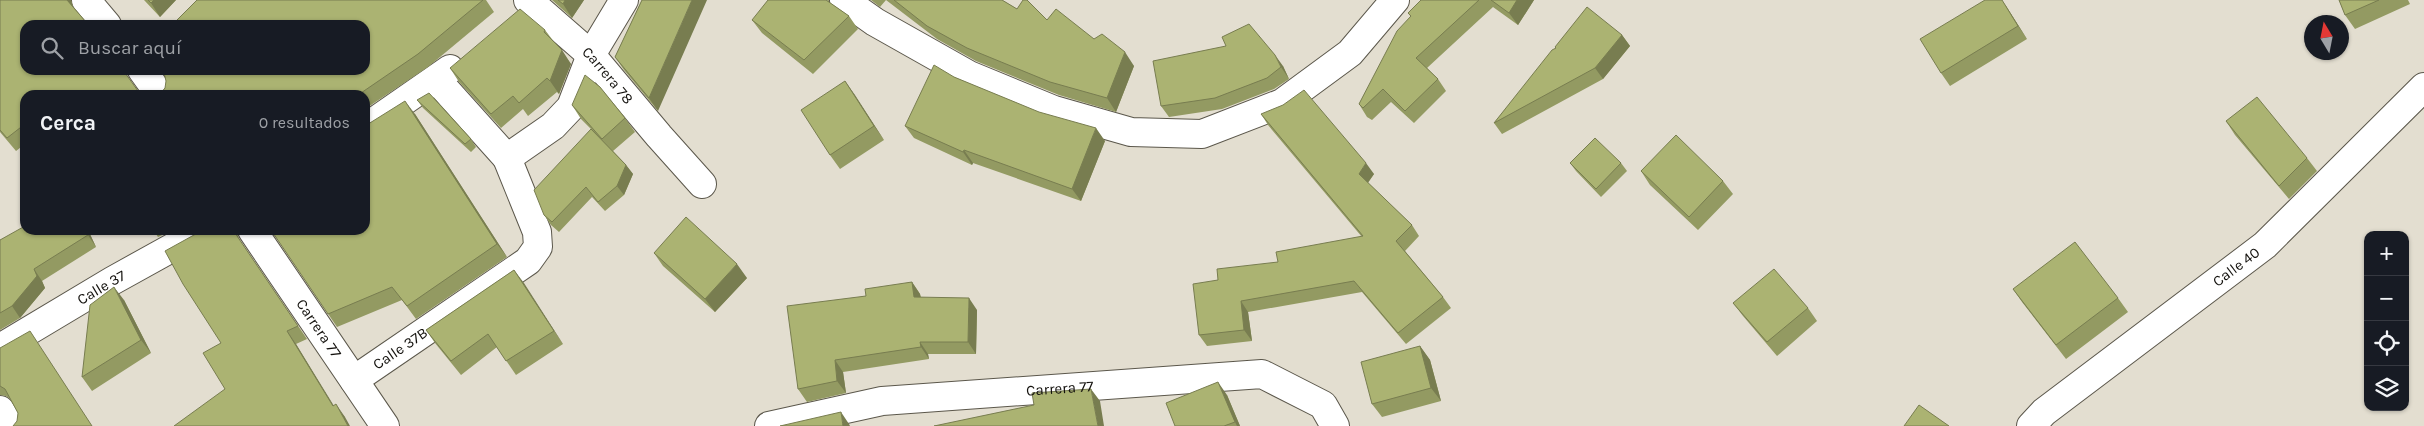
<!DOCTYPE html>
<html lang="es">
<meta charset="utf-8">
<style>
:root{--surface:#171b24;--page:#242831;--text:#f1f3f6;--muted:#9ea1a6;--line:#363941}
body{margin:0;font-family:Karla,sans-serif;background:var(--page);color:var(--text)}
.controls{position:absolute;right:15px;bottom:15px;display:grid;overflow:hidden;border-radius:10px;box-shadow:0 1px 4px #0004}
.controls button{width:45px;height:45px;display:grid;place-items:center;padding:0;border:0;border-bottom:1px solid var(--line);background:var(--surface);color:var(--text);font:25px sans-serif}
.compass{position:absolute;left:2304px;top:15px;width:45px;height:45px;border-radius:50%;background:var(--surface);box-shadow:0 1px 4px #0004;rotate:350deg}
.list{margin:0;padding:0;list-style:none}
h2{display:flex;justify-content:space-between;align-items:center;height:65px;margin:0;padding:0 20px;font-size:21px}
h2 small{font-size:16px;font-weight:400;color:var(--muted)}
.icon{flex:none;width:28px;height:28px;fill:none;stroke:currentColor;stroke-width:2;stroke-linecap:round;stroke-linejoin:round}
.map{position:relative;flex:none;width:2424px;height:426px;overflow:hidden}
.search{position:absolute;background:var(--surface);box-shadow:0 1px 4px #0004;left:20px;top:20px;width:350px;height:55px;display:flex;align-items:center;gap:12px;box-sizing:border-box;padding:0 18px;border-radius:15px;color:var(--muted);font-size:19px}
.panel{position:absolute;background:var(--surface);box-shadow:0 1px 4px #0004;left:20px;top:90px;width:350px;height:145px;border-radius:15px}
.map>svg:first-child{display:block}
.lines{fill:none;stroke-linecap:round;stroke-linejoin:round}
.minor-casing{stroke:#5b574b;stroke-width:30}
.minor{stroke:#fff;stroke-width:28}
.wall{fill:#939a62}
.shaded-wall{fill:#787d50}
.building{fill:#abb372;stroke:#787d50}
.labels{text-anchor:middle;stroke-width:4;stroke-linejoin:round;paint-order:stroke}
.street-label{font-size:15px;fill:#13110d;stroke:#fff}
</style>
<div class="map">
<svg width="2424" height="426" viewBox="0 0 2424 426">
<rect width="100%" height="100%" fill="#e3ded0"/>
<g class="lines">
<g class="minor-casing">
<g id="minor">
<path d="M86,0L107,25"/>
<path id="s1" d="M528,0L591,55L659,136L702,184"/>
<path d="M844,0L875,22L969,75L1054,110L1131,132L1202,134L1282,103L1350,53L1395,0"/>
<path d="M142,70L160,95"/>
<path d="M437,80L507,158L553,126L571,107L591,55L624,0"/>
<path d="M365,128L450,69"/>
<path id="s2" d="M252,230L385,426"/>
<path id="s3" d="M0,348L112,281L204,230"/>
<path id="s4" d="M354,380L528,261L538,247L537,232L507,158"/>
<path d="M0,410L11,426"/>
<path id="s5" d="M769,426L882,401L1262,374L1323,405L1335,426"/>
<path id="s6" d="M2031,426L2044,412L2265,245L2424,87"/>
</g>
</g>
<use href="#minor" class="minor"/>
</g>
<path class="wall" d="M0,0H71L73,7L138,91L143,95H25V144L16,151L0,132Z
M144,0H176L160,17Z
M197,0H486L494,12L428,67L365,109V95H158L160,94L165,88Z
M552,0H584L572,18Z
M642,0L658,111L624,70L615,57Z
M829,0V2L849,16L858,29L813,74L762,33L752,20Z
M871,0H1002L1017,9L1047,20L1094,39L1134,66L1116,112L1059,95L976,61L937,39L886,0L880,7Z
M1421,0H1534L1518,25L1493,7L1427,68L1438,79L1446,91L1414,123L1391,102L1372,120L1367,117L1359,104L1411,17L1408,13Z
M2339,0H2408L2410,4L2355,29L2345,15Z
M2006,6L2027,39L1950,86L1941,73Z
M545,30L571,64L559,94L557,92L528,116L523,109L501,128L459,82L450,68Z
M1622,35L1630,46L1603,79L1502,134L1494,123L1556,48L1555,47Z
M1283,66L1289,79L1274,89L1222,109L1169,117L1161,106Z
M954,77L1105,141L1081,201L973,163L972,165L914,138L905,126Z
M845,81L884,140L840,169L830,155Z
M417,100L471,139L476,147L471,152L423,108Z
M572,105L625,118L635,132L613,151L626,165L633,174L624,195L605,211L592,197L559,232L551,225L544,215L591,129L581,119Z
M415,114L507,257L416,319L402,300L337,327L271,230Z
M1261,114L1374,174L1368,183L1412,225L1419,236L1405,251L1443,297L1451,308L1406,344L1362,292L1248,312L1252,341L1207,346L1199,335L1218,280L1362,237L1268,125Z
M2226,121L2307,158L2317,171L2289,199L2235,135Z
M1570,163H1621L1627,171L1601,197L1576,171Z
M1641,171L1723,181L1733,194L1698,230L1650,185Z
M25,230H88L96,247L42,281L45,288L20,318L0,330V240Z
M148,230H173L158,237L154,231L150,233Z
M203,230H237V232L239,239L307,339L296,344L333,406L345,417L225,389L221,343Z
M654,253L747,278L715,312L663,266Z
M514,270L563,344L516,375L497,347L461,375L435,343L426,330Z
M912,282L920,294L921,297L977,310L976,354H928L929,359L843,372L846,393L807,402L798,389L866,296Z
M2013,289L2118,298L2128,312L2066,359L2022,302Z
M124,300L151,353L92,391L82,377Z
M1733,303L1808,308L1817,321L1777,356L1743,316Z
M38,343L17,421L18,413L10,399L6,396L0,395V348Z
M1420,346L1430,360L1441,401L1382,417L1372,404Z
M1227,395L1240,426H1175Z"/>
<path class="shaded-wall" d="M67,0H71L74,10Z
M154,0H176L160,17L151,3Z
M565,0H584L572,18L563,4Z
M692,0H707L658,111L649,98Z
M1517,0H1534L1518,25L1509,13Z
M2002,0L2006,6L2027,39L2018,26Z
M1622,35L1630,46L1603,79L1595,68Z
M562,50L571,64L559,94L550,81Z
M1125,52L1134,66L1116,112L1107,98Z
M1275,55L1283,66L1289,79L1281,67Z
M845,81L855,95L884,140L874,126Z
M405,101L415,114L507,257L497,244Z
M1096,128L1105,141L1081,201L1072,189Z
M964,150L973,163L972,165L963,152Z
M1366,163L1374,174L1366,185L1359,174Z
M626,165L633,174L624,195L617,186Z
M86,230H88L96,247L88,235Z
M737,264L747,278L715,312L705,299Z
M34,269L42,281L45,288L20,318L12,306Z
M514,270L524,283L563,344L554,331Z
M912,282L920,294L922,309L914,297Z
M114,287L124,300L151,353L141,340Z
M969,298L977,310L976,354L968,342Z
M1241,301L1248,312L1252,341L1244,330Z
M287,331L296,344L342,419L333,406Z
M920,342L928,354L929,359L921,347Z
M1420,346L1430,360L1441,401L1431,388Z
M835,360L843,372L846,393L837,381Z
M1218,382L1227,395L1240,426H1237L1235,422Z
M1091,389L1100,401L1104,426H1098Z
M336,404L345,417L350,426H348Z
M841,412L849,424L850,426H843Z"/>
<path class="building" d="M0,0H67L86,22L90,25H25V70H123L138,91L143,95H60V94L57,95H25V124L7,138L0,130Z
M148,0H154L151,3Z
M197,0H483L418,54L358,95H158L160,94L165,88L166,81L164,73L162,70H365V25H172Z
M558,0H565L563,4Z
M642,0H692L649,98L615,57Z
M768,0H826L849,16L804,60L752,20Z
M894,0H1002L1017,9L1023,0H1027L1047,20L1056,9L1094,39L1102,34L1125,52L1107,98L1050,82L967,48L927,26Z
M1421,0H1479L1416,58L1438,79L1405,111L1383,89L1363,108L1359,104L1397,31L1411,16L1408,13Z
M1491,0H1517L1509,13Z
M1985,0H2002L2018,26L1941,73L1920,39Z
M2339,0H2379L2345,15Z
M1587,7L1622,35L1595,68L1494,123L1552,50L1556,48L1555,47Z
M520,9L545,30L544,32L562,50L550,81L547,78L519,103L513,96L491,114L450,68Z
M1249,24L1275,55L1281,67L1267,78L1215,98L1161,106L1153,61L1226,46L1222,37Z
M934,65L954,77L1039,112L1096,128L1072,189L964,150L963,152L905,126Z
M585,75L600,87L625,118L602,139L572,105Z
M845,81L874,126L830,155L801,110Z
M1304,90L1366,163L1359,174L1412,225L1396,241L1443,297L1398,333L1354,281L1241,301L1244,330L1199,335L1193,284L1218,280L1217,269L1278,262L1276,252L1363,236L1261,114L1283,105Z
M429,93L471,139L465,144L417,100Z
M2257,97L2307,158L2279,186L2226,121Z
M405,101L497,244L407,306L392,287L328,314L271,230H365V126Z
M591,129L626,165L617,186L598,202L586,187L552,222L544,215L534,190Z
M1676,135L1723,181L1689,217L1641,171Z
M1595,138L1621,163L1596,189L1570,163Z
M686,217L737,264L705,299L654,253Z
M25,226V230H86L88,235L34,269L37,276L12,306L0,313V240Z
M203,230H233L298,326L287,331L333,406L336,404L348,426H174L225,389L203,353L221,343L183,284L165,251Z
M2075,242L2118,298L2056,345L2013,289Z
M1774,269L1808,308L1767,342L1733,303Z
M514,270L554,331L506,361L488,334L451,361L426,330Z
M912,282L914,297L969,298L968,342H920L921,347L835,360L837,381L798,389L787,306L866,296L865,289Z
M114,287L141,340L82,377L90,305Z
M30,331L92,426H13L17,421L18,413L5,389L0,386V348Z
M1420,346L1431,388L1372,404L1361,362Z
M1218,382L1235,422L1224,426H1175L1166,403Z
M1091,389L1098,426H934L1034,405L1032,393Z
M1919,405L1949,426H1904Z
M841,412L843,426H780Z"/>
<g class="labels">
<g class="street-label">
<text dy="5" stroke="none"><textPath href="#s1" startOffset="110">Carrera 78</textPath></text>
<text dy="5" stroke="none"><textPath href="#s6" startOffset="260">Calle 40</textPath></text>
<text dy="5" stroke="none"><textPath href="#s3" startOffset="118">Calle 37</textPath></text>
<text dy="5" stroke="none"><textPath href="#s2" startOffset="119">Carrera 77</textPath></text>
<text dy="5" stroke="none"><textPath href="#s4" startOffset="56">Calle 37B</textPath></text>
<text dy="5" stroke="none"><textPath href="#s5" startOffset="294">Carrera 77</textPath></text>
</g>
</g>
</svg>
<div class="controls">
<button>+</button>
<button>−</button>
<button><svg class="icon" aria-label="locate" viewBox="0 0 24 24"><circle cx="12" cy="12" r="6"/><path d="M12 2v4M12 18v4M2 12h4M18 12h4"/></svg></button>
<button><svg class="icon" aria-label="layers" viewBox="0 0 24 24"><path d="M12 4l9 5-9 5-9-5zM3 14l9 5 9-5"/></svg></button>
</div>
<svg class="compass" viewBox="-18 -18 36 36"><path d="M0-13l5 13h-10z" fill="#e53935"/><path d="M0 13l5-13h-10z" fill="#9ea1a6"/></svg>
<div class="search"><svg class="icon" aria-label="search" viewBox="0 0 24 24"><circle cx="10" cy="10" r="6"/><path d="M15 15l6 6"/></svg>Buscar aquí</div>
<section class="panel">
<h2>Cerca<small>0 resultados</small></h2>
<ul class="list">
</ul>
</section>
</div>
